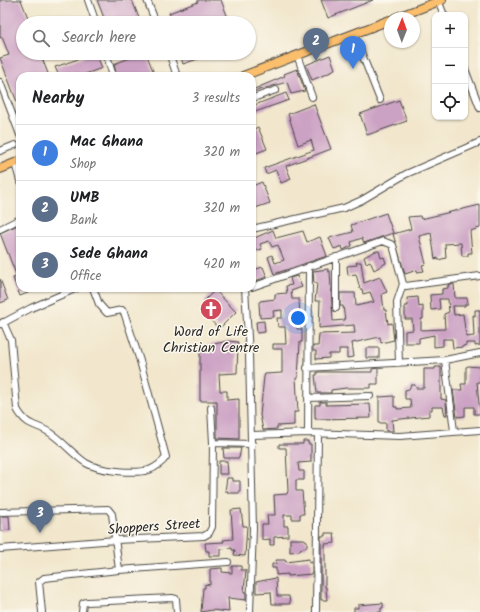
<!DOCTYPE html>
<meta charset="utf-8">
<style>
:root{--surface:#fff;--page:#f2f2f2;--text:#202124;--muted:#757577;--line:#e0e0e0;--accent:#0f766e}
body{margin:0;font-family:Kalam,sans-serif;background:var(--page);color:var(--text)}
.controls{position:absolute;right:12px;top:12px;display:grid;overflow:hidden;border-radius:8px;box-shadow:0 1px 3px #0004}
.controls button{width:36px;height:36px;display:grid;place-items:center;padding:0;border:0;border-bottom:1px solid var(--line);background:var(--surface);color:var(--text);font:20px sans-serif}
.compass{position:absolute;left:384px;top:12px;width:36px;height:36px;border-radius:50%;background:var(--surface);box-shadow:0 1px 3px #0004;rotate:1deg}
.you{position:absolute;left:298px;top:318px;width:14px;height:14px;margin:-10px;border:3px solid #fff;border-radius:50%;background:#1a73e8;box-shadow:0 0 0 6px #1a73e833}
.badge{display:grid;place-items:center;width:26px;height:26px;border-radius:50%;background:var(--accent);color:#fff;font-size:13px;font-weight:700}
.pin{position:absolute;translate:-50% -33px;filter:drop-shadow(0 1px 2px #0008)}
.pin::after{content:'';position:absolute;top:21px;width:14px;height:12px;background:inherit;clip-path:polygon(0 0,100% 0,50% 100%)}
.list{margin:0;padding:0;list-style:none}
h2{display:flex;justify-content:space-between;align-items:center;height:52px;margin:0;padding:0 16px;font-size:17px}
h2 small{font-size:13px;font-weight:400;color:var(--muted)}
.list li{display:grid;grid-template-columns:26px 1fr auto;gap:12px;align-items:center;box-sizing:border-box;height:56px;padding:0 16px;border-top:1px solid var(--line)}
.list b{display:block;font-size:15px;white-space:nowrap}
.list p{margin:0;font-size:13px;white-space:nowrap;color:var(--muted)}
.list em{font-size:13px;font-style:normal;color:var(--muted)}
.icon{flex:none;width:22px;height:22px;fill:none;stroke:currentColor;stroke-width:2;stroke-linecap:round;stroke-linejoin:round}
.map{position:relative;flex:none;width:480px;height:612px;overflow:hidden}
.search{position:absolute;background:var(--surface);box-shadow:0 1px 3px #0004;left:16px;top:16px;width:240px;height:44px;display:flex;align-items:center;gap:10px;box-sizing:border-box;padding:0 14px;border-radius:22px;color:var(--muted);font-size:15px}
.panel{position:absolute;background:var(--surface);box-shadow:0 1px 3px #0004;left:16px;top:72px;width:240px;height:220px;border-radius:12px}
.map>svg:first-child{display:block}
.building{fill:#cca2c4}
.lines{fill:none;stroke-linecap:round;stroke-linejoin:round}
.minor-casing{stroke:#494743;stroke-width:8}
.major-casing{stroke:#494743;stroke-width:10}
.minor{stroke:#fff;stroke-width:6}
.major{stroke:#fabe6d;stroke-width:8}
.labels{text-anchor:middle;stroke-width:3;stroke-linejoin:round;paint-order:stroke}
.poi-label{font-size:14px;fill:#2b2b2b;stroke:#fbf7ec}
.street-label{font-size:14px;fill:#2b2b2b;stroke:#fbf7ec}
</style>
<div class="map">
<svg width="480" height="612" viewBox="0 0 480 612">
<rect width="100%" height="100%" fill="#fbf7ec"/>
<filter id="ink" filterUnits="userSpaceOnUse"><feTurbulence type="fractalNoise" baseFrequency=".025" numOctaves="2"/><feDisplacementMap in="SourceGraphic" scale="8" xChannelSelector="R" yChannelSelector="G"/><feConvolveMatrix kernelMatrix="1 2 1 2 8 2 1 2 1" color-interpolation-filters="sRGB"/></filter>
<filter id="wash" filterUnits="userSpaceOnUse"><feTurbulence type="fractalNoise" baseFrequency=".012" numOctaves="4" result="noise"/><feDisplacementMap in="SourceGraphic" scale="16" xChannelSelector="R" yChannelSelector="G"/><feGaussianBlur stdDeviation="0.9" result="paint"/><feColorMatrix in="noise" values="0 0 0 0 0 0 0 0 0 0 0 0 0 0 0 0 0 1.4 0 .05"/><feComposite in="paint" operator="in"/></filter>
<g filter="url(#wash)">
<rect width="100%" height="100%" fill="#f2e7cd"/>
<g id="blocks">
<path class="building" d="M0,0H21L30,23H23V53H40L49,76H20V110L0,58L9,55L2,37L0,38Z
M97,0H132L141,23H106Z
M198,0H221L230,23H207L205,19L194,23H173L169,13L198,2Z
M321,0H373L328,18Z
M96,53L102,68L80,76H59L55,67Z
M143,53H146L155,76H117L114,64Z
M180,53H212V54L183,64Z
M330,55L335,69L331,71V72L312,80L306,65Z
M297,69L305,91L291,94L287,82L252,92V90L285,76L284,74Z
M286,93L289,100L252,113V106Z
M399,100L407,121L367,135L360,114Z
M314,104L331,149L286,166L291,179L281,183L276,170L266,174L264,168L314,150L311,140L298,145L288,114Z
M258,127L267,149L256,153L252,142V130Z
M262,182L270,203L252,209V186Z
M480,205V228L470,231L472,253H468V256H462L461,243L445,244L446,258L438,260V258L435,259L431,233L419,236L426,264L422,265L424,271L417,272V270L405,274L393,234L411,229L408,217L420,216L421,219Z
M386,213L393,233L364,243L362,238L351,242L352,246L343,250L342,246L334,249L329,238L353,232L351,225Z
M20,224V288H40L20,296L13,278L17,277L0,233Z
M273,230L276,238L303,231L307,242L320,237L327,256L274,274L268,257L272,255L275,263L284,260L278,245L272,247L269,241L260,244L262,249L253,252L252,249V239Z
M376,251H379L381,258L384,257L386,263L374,270L370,261L366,263L364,257Z
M356,262H361L364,283L380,277L387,292L382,294L384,310H386L388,324L392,323L394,340L381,343L380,337L352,343L354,357L347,358V349H339V354H329V358L316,359V351H313V346H318L319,334L355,333L354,325L319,328L320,301H315L317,283H314L313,271L328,269V272L330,271L333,321L345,320L343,306H340V293H355L356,306L374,302L370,292L363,294L362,289H360L356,274L348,275L347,266L357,265Z
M263,267L267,277L252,282L253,270Z
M297,276L302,287L291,291L292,299H299L300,318L296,319L297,329H302V342H300L298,378H296L298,412H294V425L277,426V429L263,430L260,415L264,377L265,374L282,373V349H273V344H286L285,327H278L277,318H282V310L273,311L274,317L260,318L259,303L260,301L275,299V294L287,293L286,286L292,285L290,278Z
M0,279L8,300L0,303Z
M454,284L455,298H467L468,304H465V306H453L454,315L463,314L466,337L474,336L473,315L475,316V310H480V345L475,346V343H466V345L463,346V347L453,348L452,339H443V346L434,347V335L419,338V343H405V331L413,330L412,319H405V306H408L407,298L418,297L419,307L423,306V319H421V330L445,329L444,314L449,312L448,299H439L440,309L431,310L430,295L442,294V289L448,288V285Z
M215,290L236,312L219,329L203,312L209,306L204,301Z
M264,321L265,332L257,333L256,322Z
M228,341L238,342L237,373L219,374L220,391H227V400L239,399V439L217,438V401H200V347Z
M366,348H379V358H366Z
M468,366L480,367V382H477L480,414H474V407H465V416L457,417L453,390H462L461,384H466V367Z
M435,367H441V399L446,400L447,415H445L443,407H432V410H429V416L392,420L393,431H386V423H379V397L394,396V407H397V409L411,408L410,399H405V390L409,389L411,385H415L416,388H424V369H435Z
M378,368V384H371V388H346L331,390V393H317L315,375H317V372H372V369Z
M320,402H326V405L370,404L371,418L315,419V405H320Z
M303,441H308V444H311V462L298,463L299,471H304V480H296V491H302L304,514H300V519H292V515H284V526H288V536L274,537V545H270V539L262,540V524H268L267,515H275L274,495L287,494L288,491L286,448H279V444H303Z
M223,448H241L239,458H224Z
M219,461H227L228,474H219Z
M227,478H232V481H240V493H228V491H225Z
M241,509L243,526H247L245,556L234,555L235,550H232V548L221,549V556H209V551H206L205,543L224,542L223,540L233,539L231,510Z
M0,516H9L10,530L0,531Z
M325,533H334L335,543L325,544V587H326L327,600H321V536H325Z
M290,539H304L307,541V547L300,549V551L290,552Z
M309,559V563L312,562V574L288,576V574L276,575V568H272V564H276V560H285L286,562Z
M232,566H241V570H246L244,592H246V600L228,598L229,612L212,610L201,612L203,588H205V584L210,585V569L222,568V572L232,573Z
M276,578L277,596H289L290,604H272L271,592L256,593V582Z
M383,603V608H381V612H354V608H358V605Z"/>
</g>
</g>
<g filter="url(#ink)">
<use href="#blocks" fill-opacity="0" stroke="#494743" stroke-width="1"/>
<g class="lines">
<g class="minor-casing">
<path id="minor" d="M88,0L96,23
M147,0L156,23
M438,0L444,15
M354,34L380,100
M106,53L113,76
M169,53L177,76
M297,55L312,97
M465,69L480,108
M0,82L20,135
M252,97H256L276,90
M0,151L15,145
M15,163L20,181
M0,229L20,219
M252,229L344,208L362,200L406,174L480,142
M336,257V308
M252,287L383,241L393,245L403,284L406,286L480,276
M245,288L249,354L253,528L250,612
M3,322L11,340L17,409C28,429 38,423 53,435C64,443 74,455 86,463C99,471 135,474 149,470C155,468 163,462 166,457L140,361L124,312L122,310L107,313L99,304L93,288
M1,324L31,308L77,288
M445,360L454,431
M399,363L397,302L403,284
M307,368L445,360L480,353
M308,398L370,396
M308,433L309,266
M252,435L308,433L400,436L480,430
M213,443L252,444
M0,512L108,509L112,514L119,570
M0,549L116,540L204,536L209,533L212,527L213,443L211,408
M42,612L39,582L44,578L119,570L228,562
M82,612L83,603L87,602L172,598L176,599L177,612
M316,612L318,434"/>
</g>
<g class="major-casing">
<path id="major" d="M395,18L442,0
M243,76L390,20
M0,169L20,161"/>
</g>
<use href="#minor" class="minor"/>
<use href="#major" class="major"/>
</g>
</g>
<defs>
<g id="church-disc" transform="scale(1.15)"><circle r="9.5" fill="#d1495b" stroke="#fbf7ec"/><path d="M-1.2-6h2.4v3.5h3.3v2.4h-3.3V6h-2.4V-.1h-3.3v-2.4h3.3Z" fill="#fff"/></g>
</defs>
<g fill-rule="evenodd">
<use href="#church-disc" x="211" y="309"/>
</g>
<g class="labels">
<g class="poi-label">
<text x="211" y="336">Word of Life<tspan x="211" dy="16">Christian Centre</tspan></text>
</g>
<g class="street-label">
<text transform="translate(154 526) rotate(-4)" y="5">Shoppers Street</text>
</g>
</g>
</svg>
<div class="controls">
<button>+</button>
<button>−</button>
<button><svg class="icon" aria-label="locate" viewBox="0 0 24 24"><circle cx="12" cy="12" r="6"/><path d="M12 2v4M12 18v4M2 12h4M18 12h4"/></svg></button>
</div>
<svg class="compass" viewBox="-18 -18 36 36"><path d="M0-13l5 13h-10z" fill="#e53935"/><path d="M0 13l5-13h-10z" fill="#757577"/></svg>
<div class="you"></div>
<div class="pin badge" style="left:353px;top:69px;background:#3f7fe0">1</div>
<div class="pin badge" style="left:316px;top:61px;background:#5c6f8a">2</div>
<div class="pin badge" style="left:40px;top:533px;background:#5c6f8a">3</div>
<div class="search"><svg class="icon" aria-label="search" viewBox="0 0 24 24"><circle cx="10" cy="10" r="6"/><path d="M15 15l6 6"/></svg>Search here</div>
<section class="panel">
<h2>Nearby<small>3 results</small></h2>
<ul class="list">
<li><span class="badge" style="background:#3f7fe0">1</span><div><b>Mac Ghana</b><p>Shop</p></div><em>320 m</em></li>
<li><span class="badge" style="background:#5c6f8a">2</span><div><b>UMB</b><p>Bank</p></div><em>320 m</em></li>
<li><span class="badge" style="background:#5c6f8a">3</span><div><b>Sede Ghana</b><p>Office</p></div><em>420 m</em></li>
</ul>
</section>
</div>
